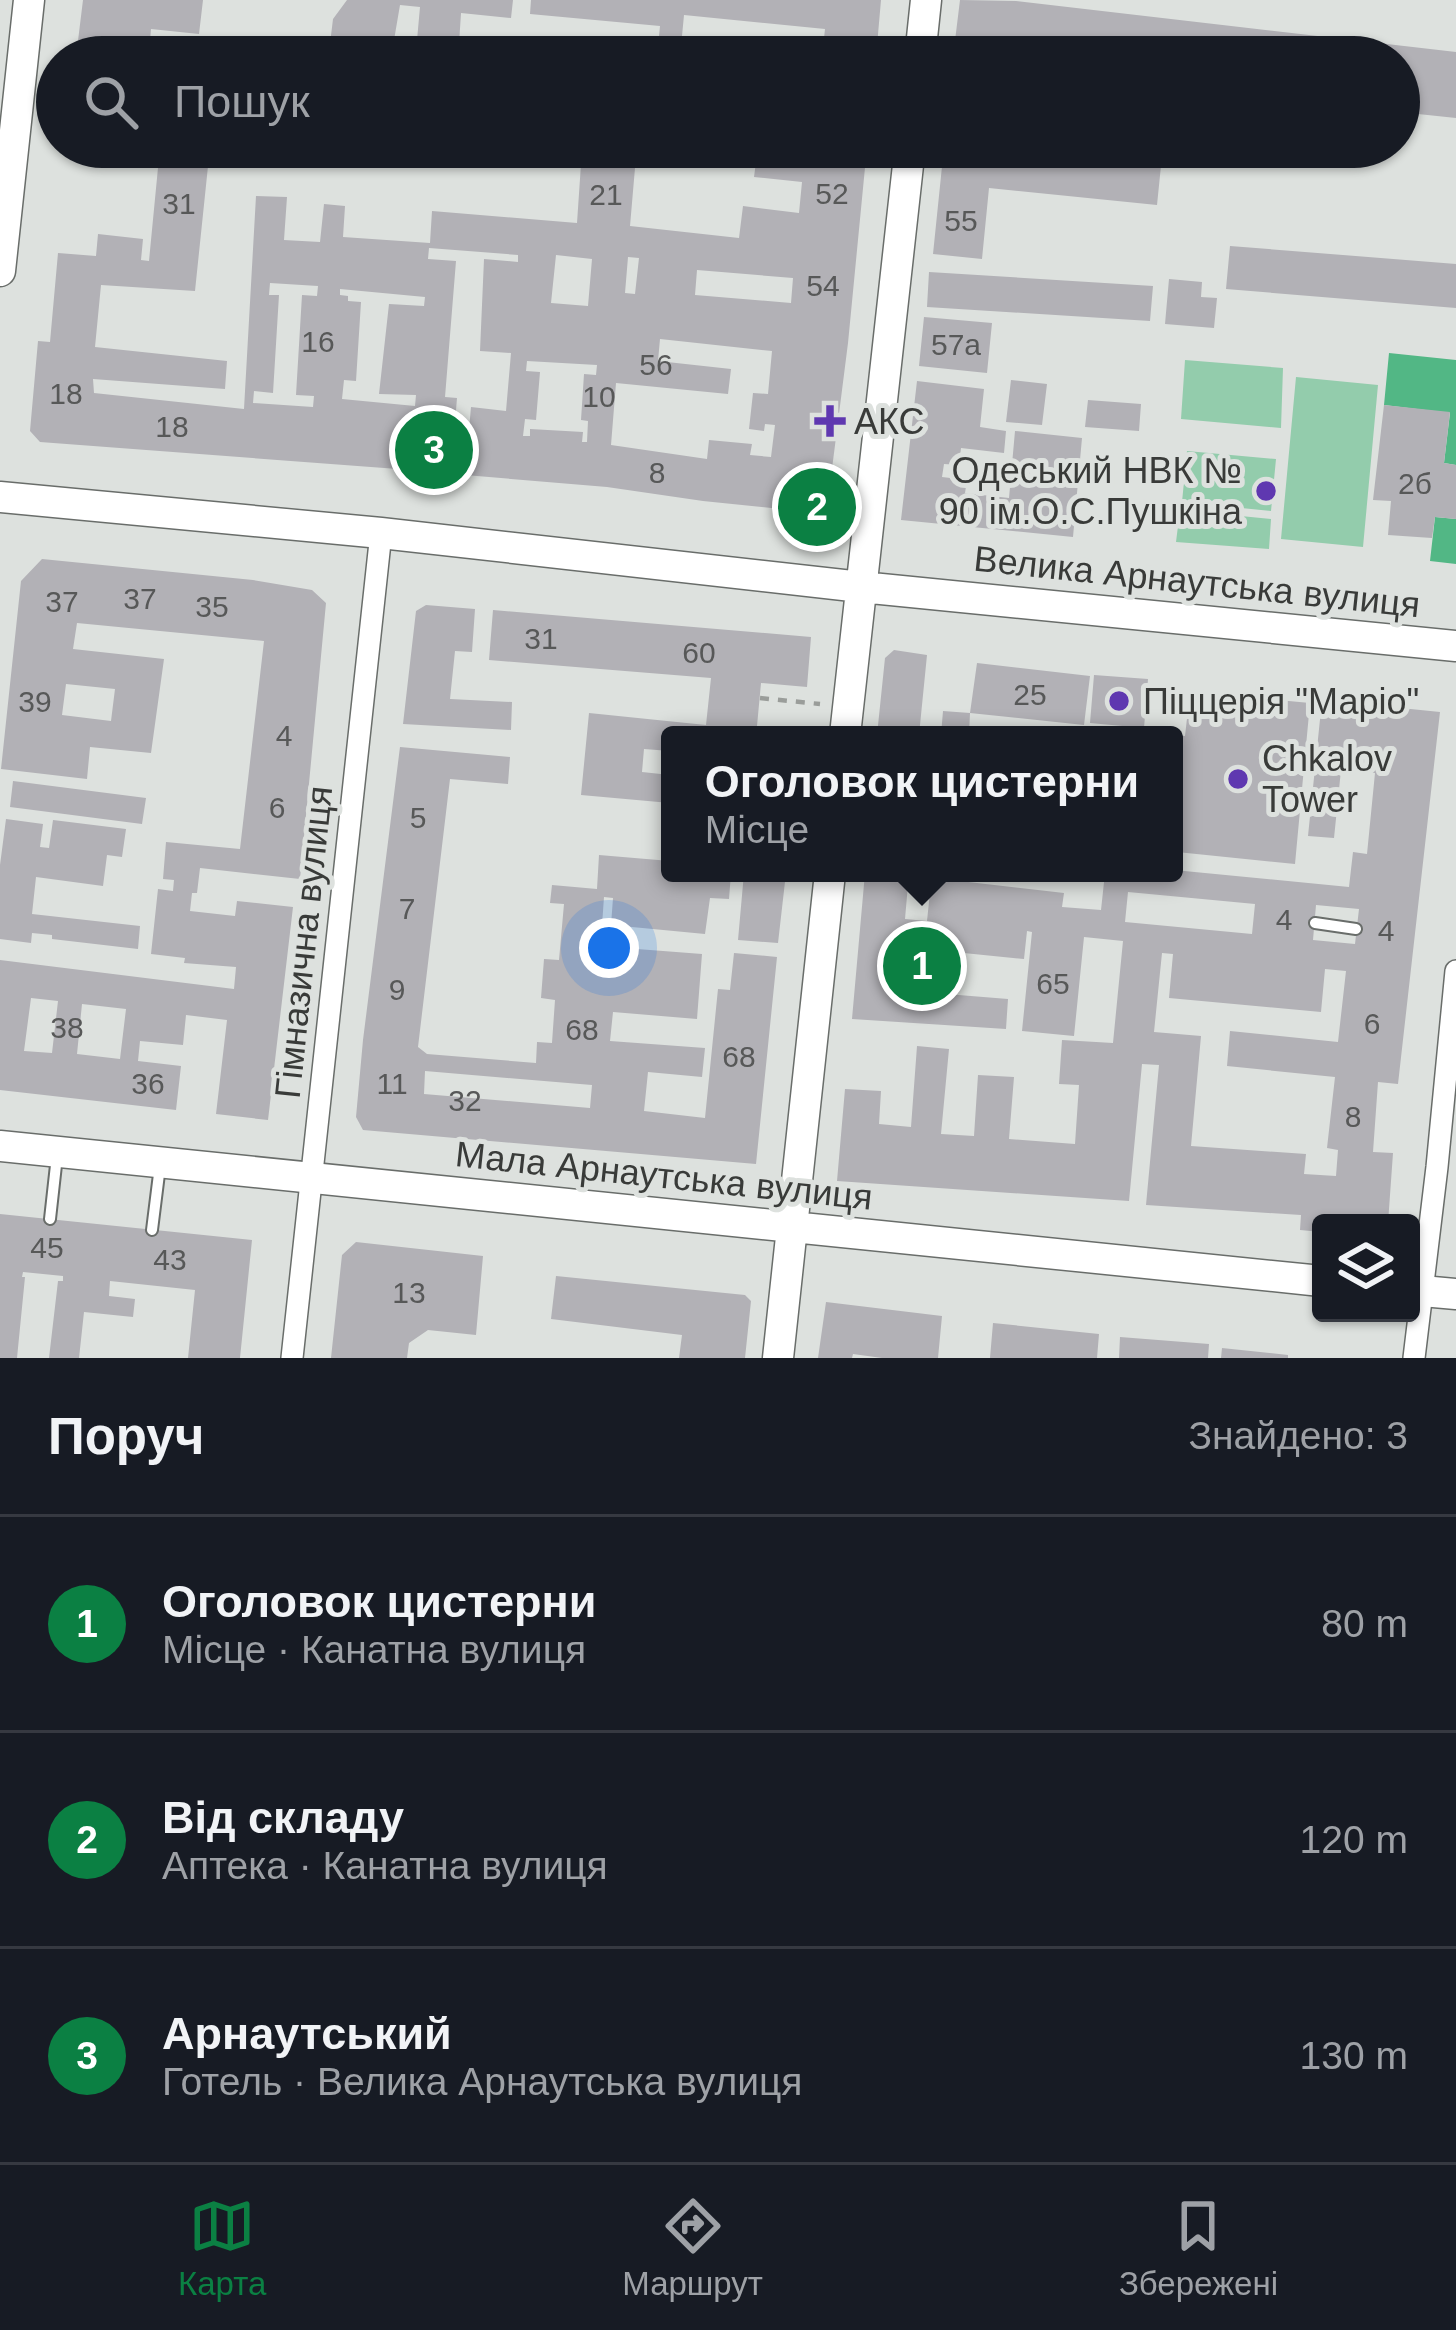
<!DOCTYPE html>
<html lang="uk">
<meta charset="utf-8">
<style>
:root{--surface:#171b24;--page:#20242c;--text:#f1f3f6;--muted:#9ea1a6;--line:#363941;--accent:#0b8043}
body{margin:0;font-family:Helvetica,sans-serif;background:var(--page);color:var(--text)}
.controls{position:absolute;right:36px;bottom:36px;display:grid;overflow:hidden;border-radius:12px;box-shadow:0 3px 9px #0004}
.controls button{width:108px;height:108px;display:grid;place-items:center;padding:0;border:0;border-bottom:3px solid var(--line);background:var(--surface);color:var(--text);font:60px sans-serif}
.you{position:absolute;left:609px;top:948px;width:42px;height:42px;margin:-30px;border:9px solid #fff;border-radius:50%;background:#1a73e8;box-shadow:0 0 0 18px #1a73e833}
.badge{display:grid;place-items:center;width:78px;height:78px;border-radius:50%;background:var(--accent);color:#fff;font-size:39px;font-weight:700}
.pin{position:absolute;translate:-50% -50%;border:6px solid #fff;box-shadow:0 3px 12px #0006}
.popup{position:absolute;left:661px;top:726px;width:522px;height:156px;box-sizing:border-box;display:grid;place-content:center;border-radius:12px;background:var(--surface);filter:drop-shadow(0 3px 9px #0005);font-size:39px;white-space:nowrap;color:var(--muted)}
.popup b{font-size:45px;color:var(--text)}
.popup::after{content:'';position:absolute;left:50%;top:100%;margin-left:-24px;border:24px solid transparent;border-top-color:var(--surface)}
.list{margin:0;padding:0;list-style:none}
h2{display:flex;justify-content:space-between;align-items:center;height:156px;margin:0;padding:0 48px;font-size:51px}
h2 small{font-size:39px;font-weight:400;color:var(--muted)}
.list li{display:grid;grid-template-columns:78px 1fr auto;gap:36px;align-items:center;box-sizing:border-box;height:216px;padding:0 48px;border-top:3px solid var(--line)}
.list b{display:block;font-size:45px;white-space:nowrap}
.list p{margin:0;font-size:39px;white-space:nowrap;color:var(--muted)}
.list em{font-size:39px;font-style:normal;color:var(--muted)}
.icon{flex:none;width:66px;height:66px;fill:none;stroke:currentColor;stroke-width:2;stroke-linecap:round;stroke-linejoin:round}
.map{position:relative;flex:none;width:1456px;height:1358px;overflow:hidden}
.search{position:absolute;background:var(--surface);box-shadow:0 3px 9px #0004;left:36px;right:36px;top:36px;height:132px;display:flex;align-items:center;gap:30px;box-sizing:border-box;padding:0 42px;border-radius:66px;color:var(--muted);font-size:45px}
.sheet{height:804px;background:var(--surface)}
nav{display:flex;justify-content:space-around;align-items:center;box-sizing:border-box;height:168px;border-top:3px solid var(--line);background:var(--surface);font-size:33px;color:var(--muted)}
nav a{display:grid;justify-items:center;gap:6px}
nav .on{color:var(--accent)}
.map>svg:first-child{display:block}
.green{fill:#93ccac}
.forest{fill:#52b785}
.building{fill:#b2b1b6;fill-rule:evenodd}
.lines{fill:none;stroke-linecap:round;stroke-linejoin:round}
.lane-casing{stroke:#696d6a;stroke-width:14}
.street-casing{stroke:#696d6a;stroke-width:24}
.secondary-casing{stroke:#696d6a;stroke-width:33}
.path{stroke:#9a9d9a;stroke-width:4.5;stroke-dasharray:9 9;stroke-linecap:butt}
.lane{stroke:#fff;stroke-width:10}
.street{stroke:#fff;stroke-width:21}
.secondary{stroke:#fff;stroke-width:30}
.poi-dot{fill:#5f38b0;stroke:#dde1de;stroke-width:4.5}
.labels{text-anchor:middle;stroke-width:10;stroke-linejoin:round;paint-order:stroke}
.number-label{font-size:30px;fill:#575858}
.poi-label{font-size:36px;fill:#393b39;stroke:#dde1de;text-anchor:start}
.street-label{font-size:36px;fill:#393b39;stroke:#dde1de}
</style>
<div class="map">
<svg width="1456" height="1358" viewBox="0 0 1456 1358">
<rect width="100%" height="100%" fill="#dde1de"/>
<path class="green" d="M1185,360L1283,368L1281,428L1181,419Z
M1296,377L1378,385L1363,547L1281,539Z
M1187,451L1276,459L1271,511L1182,502Z
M1180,510L1271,519L1269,549L1176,542Z"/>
<path class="forest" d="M1389,353L1456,360V465L1444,463L1450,413L1384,405Z
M1435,517L1456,519V564L1430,561Z"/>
<path class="building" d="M83,0H203L199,34L151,29L149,52L170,54V57H76Z
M347,0H513L511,18L461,13L459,44L417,40L420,7L400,5L393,46L363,45L362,57H312V51L329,52L333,19Z
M531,0H881L876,57H822L825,29L684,15L680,57H657L660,26L530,14Z
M960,0L1016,1L1456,52V118L1399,112V57H953Z
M244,38L277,43L276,57H242Z
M160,147H210L195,291L101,285L95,347L227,361L225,389L93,379L94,393L244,409L256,196L287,197L284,240L320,242L324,204L345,206L343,237L430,243L432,211L577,223L581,164L635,168L630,226L739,238L743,206L799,213L802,182L754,177L758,147H867L848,343L827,508L819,513L703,501L607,487L465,475L471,407L506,411L511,353L480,351L484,259L518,262V255L429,248L428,259L456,261L445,397L457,398L451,473L40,442L30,431L38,341L50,342L58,253L96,256L98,234L143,239L141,260L149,261ZM556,255L592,259L588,306L551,303ZM628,257L639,258L635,294L625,293ZM697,270L793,278L791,303L695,295ZM270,283L318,286L317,296L302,295L296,395L314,396L313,407L253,403L254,391L273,393L279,295H269ZM340,289L425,297L424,306L389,304L379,394L416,395L415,406L342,399L344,380L356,381L361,302L348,301V296L340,295ZM660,339L772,351L768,394L753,393L749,429L764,431L765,424L775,425L771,457L750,455L752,444L709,440L707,459L611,445L616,383L728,394L731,369L658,361ZM527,361L597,365L596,375L584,374L581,420L588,421L587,442H582L583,432L530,429V436H523L525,419L536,420L540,372L526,371Z
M316,147H353L351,165L315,161Z
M944,147H1079L1162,156L1157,205L989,188L982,259L933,254Z
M1230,246L1456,264V308L1226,289Z
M929,272L1153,286L1150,321L927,307Z
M1169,279L1202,282L1201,297L1217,298L1214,328L1165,324Z
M924,317L992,323L987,373L919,366Z
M1011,380L1047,384L1042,425L1006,422Z
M917,381L984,389L980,427L1006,431L1004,453L961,448L959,465L944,464L942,477L967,480L965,493L1009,498L1015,431L1082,438L1073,537L901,520Z
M1088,400L1141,404L1139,431L1085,427Z
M1384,405L1450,412L1444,463L1456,465V519L1435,517L1432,538L1388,535L1391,501L1373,500Z
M42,559L253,580L312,590L326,603L300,879L200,868L197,893H192L190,911L235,916L237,901L293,907L268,1120L216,1114L227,1020L186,1015L183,1045L140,1041L138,1061L181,1066L176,1110L0,1090V960L234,989L236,967L184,963L185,958L151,954L158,889L173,891L174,880L163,879L166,842L240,849L264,641L77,623L73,649L164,659L151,753L90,747L87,779L1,769L21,581ZM66,684L115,689L111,721L62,715ZM31,998L58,1001L52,1053L24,1051ZM82,1004L126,1009L120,1059L77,1054Z
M426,605L475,609L472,652L455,651L450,699L512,702L511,730L403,724L416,611Z
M493,610L811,637L807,687L761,683L757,726L806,731L805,735H670V751L644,749L642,772L670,775V803L581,795L589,713L706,725L711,678L489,660Z
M894,650L927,655L919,735H877L885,658Z
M977,663L1090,676L1084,725L970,713Z
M1094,675L1148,679L1144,728L1090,723Z
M1190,692L1310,703L1295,864L1177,852L1179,823L1174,822V735L1185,736Z
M1322,700L1440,712L1398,1084L1378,1082L1373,1152L1393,1153L1388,1223H1321V1232L1300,1230L1301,1215L1146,1205L1159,1065L1142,1064L1129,1201L837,1181L845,1089L881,1091L879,1124L911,1127L917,1046L949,1049L941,1134L974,1136L978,1075L1014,1077L1009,1139L1075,1144L1079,1085L1059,1084L1062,1040L1113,1043L1123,941L1084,937L1074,1036L1022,1031L1032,932L1027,931L1024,959L944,951L943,956L913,954L909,957L907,987L909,991L1008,999L1006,1029L852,1019L865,873H909L905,919L927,921L932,873H952L951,880L1064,893L1062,907L1101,910L1105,873H1174V870L1349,887L1353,852L1367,854L1375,773L1341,770L1334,838L1308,836ZM1128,892L1255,904L1252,934L1125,922ZM1316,905L1359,909L1355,944L1313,940ZM1162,953L1173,954L1169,998L1321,1012L1325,969L1346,971L1338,1042L1230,1031L1227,1066L1335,1077L1327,1148L1338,1150L1336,1176L1304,1174L1306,1154L1191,1146L1201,1036L1154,1032Z
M943,711L970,713L969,735H941Z
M1095,728L1138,732V735H1095Z
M400,747L510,757L508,784L450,779L418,1047L427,1054L536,1063L537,1042L552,1043L555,1000L541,998L544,959L559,960L564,904L550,903L552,885L597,889L599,855L670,861V873H731L729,899L710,898L705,934L611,925L613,898L604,897L600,954L611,955V947L702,954L697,1019L613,1012L610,1041L705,1048L702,1077L648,1072L644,1111L705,1118L718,989L730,990L734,953L777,957L756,1164L363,1130L356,1117L363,1040ZM425,1071L592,1085L590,1108L424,1094Z
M13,781L146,798L142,824L10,807Z
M6,819L43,824L40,847L49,848L53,820L126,829L122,857L107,855L103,886L36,877L32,914L140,926L138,949L52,939V935L32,933L31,943L0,939V865Z
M744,873H786L778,943L738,940Z
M0,1214L252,1240L240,1358H188L195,1290L110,1281L109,1296L135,1299L133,1317L84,1312L79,1358H49L58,1281H63V1276L23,1272L22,1277H25L17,1358H0Z
M356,1242L483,1256L476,1335L428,1330L409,1343L407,1358H331L342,1255Z
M556,1276L745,1295L751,1301L745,1358H679L682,1335L551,1319Z
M826,1302L942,1316L938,1358H882L853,1354L852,1358H818Z
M993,1323L1099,1334L1097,1358H990Z
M1120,1337L1209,1344L1208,1358H1119Z
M1222,1348L1288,1355V1358H1221Z"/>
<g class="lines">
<g class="lane-casing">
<path id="lane" d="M1315,923L1356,929
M50,1219L57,1156
M152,1230L160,1166"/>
</g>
<g class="street-casing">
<path id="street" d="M292,1358L381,533
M1414,1358L1437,1167L1456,971"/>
</g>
<g class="secondary-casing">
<path id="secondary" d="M920,57L926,0
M0,271L29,0
M0,497L381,533L861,587L1456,646
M845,735L910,147
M0,1146L1321,1281
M1411,1290L1456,1294
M778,1358L830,873"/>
</g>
<path class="path" d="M760,698L820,704"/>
<use href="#lane" class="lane"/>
<use href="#street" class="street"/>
<use href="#secondary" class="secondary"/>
</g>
<g class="poi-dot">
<path d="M824 403h12v12h12v12h-12v12h-12v-12h-12v-12h12z"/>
<circle cx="1266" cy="491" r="12"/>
<circle cx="1119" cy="701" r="12"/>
<circle cx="1238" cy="779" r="12"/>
</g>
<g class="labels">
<g class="number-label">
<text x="832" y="204">52</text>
<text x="606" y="205">21</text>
<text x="179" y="214">31</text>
<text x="961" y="231">55</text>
<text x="823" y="296">54</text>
<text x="318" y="352">16</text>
<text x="956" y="355">57а</text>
<text x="656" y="375">56</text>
<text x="66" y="404">18</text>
<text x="599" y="407">10</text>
<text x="172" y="437">18</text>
<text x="657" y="483">8</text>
<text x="1415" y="494">2б</text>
<text x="140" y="609">37</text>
<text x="62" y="612">37</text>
<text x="212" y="617">35</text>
<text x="541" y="649">31</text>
<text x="699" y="663">60</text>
<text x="1030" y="705">25</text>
<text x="35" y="712">39</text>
<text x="284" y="746">4</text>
<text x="277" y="818">6</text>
<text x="418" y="828">5</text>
<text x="407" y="919">7</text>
<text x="1284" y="930">4</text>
<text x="1386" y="941">4</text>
<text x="1053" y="994">65</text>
<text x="397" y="1000">9</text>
<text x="1372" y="1034">6</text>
<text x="67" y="1038">38</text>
<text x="582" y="1040">68</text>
<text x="739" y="1067">68</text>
<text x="148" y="1094">36</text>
<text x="392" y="1094">11</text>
<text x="465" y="1111">32</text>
<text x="1353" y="1127">8</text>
<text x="47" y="1258">45</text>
<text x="170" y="1270">43</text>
<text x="409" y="1303">13</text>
</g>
<g class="poi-label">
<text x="854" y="434">АКС</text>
<text x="1242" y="483" text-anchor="end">Одеський НВК №<tspan x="1242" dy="41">90 ім.О.С.Пушкіна</tspan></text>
<text x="1143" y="714">Піццерія "Маріо"</text>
<text x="1262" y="771">Chkalov<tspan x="1262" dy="41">Tower</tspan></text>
</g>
<g class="street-label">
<text transform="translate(1197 581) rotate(6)" y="13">Велика Арнаутська вулиця</text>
<text transform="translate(303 942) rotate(-84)" y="13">Гімназична вулиця</text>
<text transform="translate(664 1175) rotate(6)" y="13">Мала Арнаутська вулиця</text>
</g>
</g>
</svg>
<div class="controls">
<button><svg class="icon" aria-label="layers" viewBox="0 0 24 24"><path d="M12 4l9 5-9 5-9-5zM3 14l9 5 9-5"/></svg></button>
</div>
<div class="you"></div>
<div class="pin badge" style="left:922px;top:966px">1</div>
<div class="popup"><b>Оголовок цистерни</b>Місце</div>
<div class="pin badge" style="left:817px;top:507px">2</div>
<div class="pin badge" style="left:434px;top:450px">3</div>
<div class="search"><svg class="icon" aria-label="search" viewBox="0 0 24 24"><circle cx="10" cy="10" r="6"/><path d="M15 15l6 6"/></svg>Пошук</div>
</div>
<section class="sheet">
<h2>Поруч<small>Знайдено: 3</small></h2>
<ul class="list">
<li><span class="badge">1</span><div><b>Оголовок цистерни</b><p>Місце · Канатна вулиця</p></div><em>80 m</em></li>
<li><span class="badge">2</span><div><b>Від складу</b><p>Аптека · Канатна вулиця</p></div><em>120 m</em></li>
<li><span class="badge">3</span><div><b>Арнаутський</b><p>Готель · Велика Арнаутська вулиця</p></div><em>130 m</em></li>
</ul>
</section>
<nav>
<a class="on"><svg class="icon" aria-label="map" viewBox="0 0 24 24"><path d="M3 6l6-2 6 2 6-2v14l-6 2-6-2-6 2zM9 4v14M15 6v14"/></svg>Карта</a>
<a><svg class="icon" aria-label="directions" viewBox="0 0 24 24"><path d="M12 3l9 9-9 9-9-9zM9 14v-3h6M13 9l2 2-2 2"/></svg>Маршрут</a>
<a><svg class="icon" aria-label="saved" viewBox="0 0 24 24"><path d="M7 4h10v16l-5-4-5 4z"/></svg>Збережені</a>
</nav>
